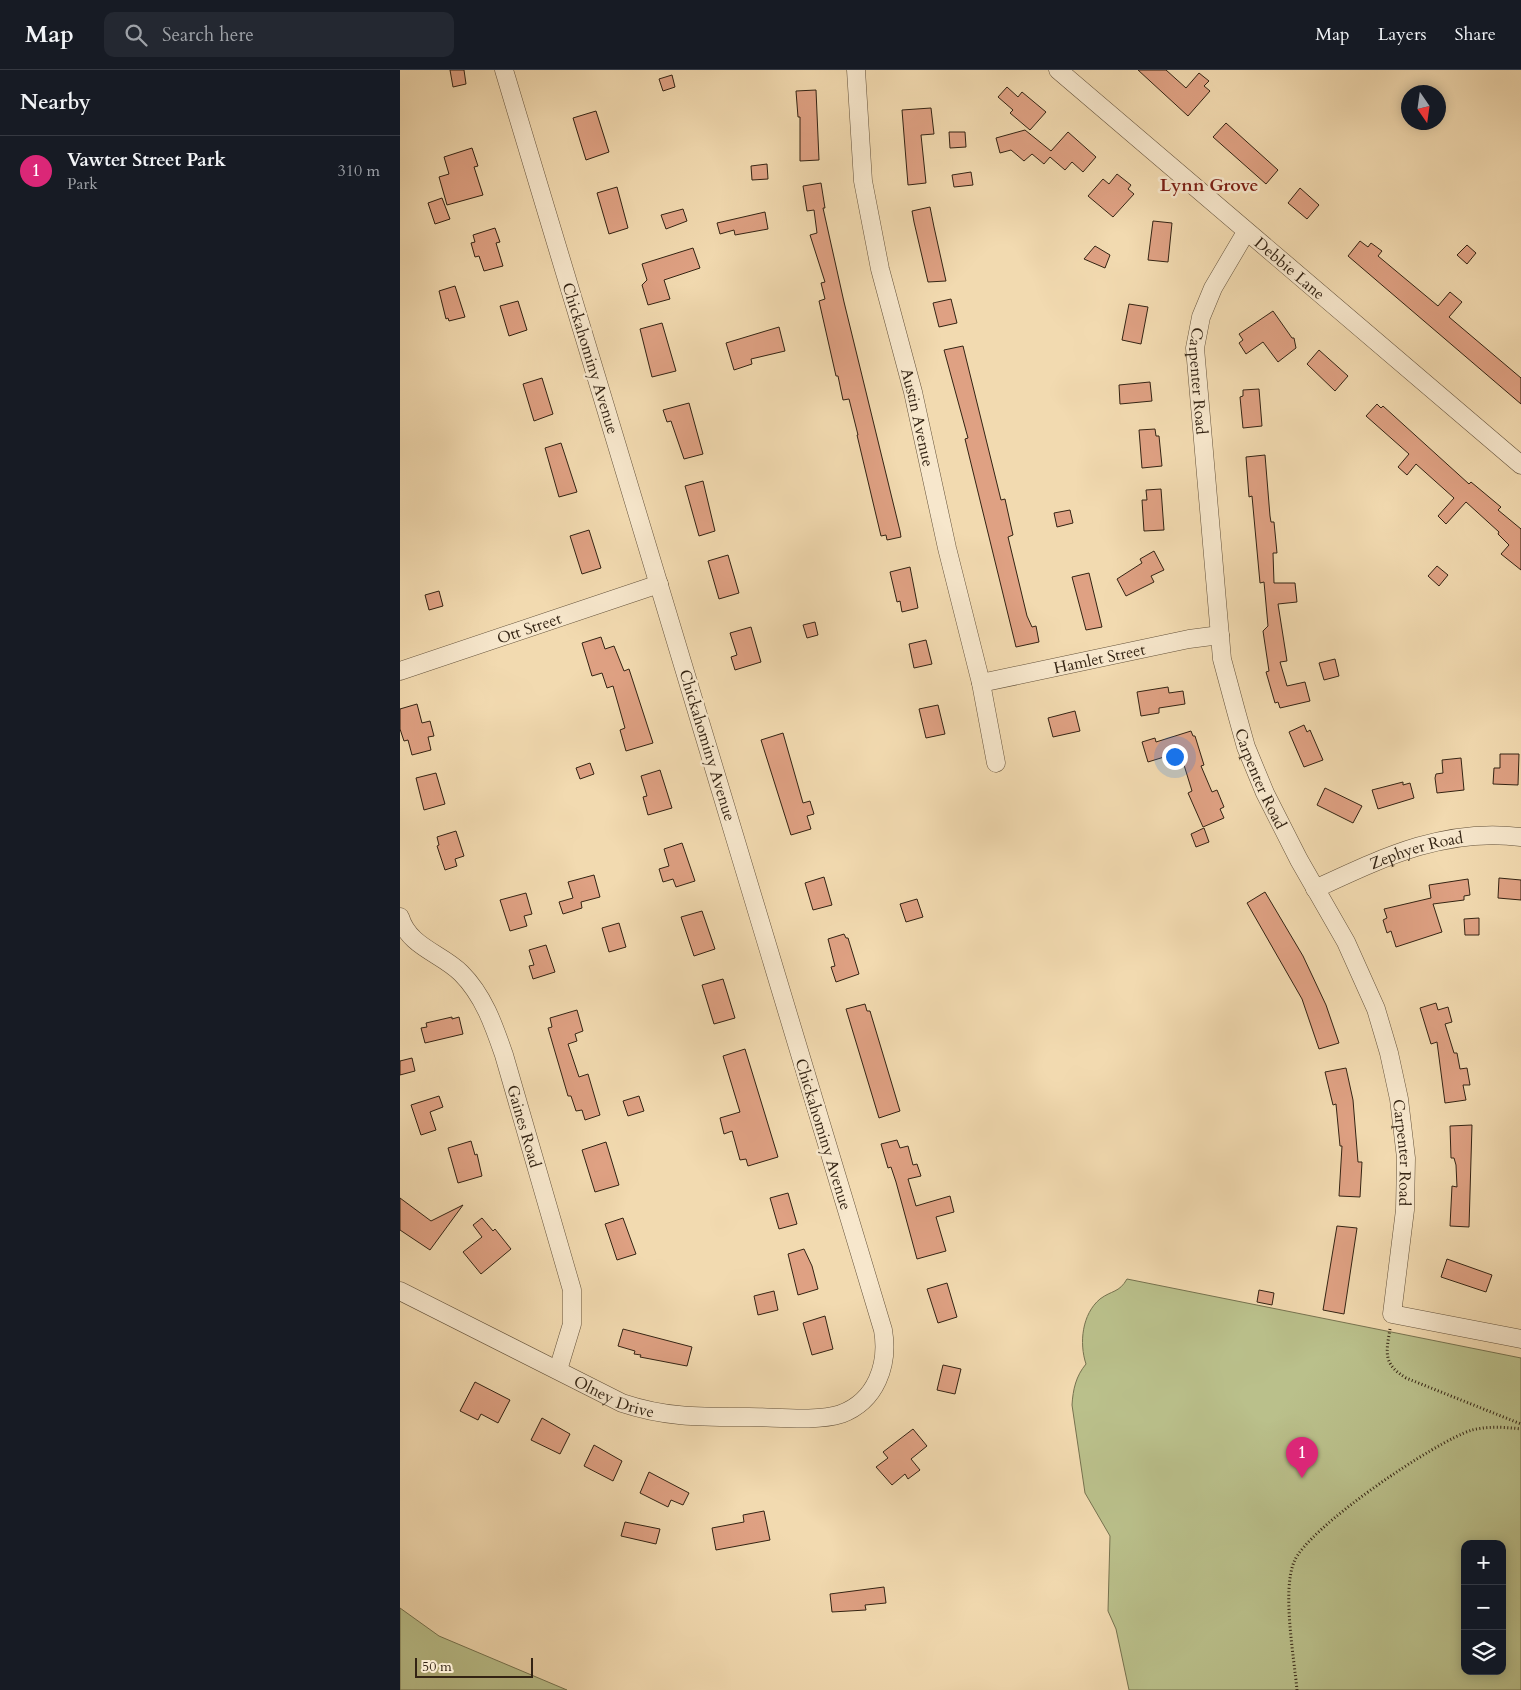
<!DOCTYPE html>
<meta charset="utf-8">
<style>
:root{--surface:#171b24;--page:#242831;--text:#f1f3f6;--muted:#9ea1a6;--line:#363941;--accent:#db2777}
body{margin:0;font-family:Cardo,serif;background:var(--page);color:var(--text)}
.controls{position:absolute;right:15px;bottom:15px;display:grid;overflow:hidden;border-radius:10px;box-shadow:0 2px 12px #0003}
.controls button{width:45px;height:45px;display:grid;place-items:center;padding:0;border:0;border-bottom:1px solid var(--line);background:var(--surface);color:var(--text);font:25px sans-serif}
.compass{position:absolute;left:1001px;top:15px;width:45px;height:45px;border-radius:50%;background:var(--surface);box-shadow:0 2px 12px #0003;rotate:167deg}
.scale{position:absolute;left:15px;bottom:12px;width:118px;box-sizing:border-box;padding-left:5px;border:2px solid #332313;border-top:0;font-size:14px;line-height:18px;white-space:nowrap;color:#332313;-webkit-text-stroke:4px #f7e7cc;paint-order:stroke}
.you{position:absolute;left:774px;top:686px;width:18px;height:18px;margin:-12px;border:4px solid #fff;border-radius:50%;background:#1a73e8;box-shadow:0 0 0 8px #1a73e833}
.badge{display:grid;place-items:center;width:32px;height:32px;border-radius:50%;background:var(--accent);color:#fff;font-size:16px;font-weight:700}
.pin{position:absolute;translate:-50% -41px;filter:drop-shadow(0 1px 2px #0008)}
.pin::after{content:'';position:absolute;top:26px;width:18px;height:15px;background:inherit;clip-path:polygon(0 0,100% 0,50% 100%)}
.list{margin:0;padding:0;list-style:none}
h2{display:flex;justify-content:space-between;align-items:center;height:65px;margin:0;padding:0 20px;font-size:21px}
h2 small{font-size:16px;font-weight:400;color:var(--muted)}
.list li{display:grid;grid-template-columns:32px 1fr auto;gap:15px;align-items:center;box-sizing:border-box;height:70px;padding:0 20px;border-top:1px solid var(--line)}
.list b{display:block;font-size:19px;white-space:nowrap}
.list p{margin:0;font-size:16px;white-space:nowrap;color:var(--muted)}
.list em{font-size:16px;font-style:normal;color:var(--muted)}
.icon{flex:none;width:28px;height:28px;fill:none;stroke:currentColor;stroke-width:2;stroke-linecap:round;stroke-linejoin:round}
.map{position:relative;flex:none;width:1121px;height:1620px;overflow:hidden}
header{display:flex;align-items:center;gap:30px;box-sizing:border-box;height:70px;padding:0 25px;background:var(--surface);border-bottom:1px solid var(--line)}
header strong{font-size:24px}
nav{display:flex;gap:28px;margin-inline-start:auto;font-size:18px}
.search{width:350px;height:45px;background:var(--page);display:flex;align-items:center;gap:12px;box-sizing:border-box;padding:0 18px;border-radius:10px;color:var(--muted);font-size:19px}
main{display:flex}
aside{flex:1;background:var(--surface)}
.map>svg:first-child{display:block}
.green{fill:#bac08b;stroke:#76724f;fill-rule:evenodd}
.building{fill:#dfa183;stroke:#332313}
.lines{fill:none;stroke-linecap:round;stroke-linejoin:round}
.street-casing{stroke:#63513a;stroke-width:19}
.path{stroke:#332313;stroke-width:3;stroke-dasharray:1 2.5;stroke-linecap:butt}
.street{stroke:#f7e7cc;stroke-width:18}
.labels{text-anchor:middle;stroke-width:5;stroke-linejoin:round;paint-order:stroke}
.street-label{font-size:16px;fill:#332313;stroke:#f7e7cc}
.neighbourhood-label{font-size:18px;font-weight:bold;fill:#7a1f14;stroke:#f7e7cc}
</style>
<header>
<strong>Map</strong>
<div class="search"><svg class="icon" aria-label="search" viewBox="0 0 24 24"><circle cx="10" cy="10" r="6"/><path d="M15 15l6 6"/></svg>Search here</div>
<nav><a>Map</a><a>Layers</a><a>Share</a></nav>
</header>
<main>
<aside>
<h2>Nearby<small></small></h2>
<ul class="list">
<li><span class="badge">1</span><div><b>Vawter Street Park</b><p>Park</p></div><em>310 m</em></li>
</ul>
</aside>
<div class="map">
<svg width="1121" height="1620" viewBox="0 0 1121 1620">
<rect width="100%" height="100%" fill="#f2dab0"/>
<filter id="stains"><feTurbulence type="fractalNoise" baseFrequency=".004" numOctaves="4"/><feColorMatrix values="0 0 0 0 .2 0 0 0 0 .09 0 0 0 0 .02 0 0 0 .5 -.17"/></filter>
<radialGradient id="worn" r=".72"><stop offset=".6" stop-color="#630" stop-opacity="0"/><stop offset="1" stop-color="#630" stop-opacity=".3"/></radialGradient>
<path class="green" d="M727,1209L1121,1288V1620H729L716,1559L708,1541L710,1466L685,1423L672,1335C673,1319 676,1306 686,1294C679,1273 682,1244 700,1229C712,1220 719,1223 727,1209ZM1065,1474H1102V1601H1065Z
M0,1538L39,1566L167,1620H0Z"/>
<path class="building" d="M50,0H64L66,14L53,17Z
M738,0H766L786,18L799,3L809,11L804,16L810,21L788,46Z
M272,5L275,17L263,21L259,9Z
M607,17L618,27L622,22L646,42L630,60L610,43L613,40L598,27Z
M416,20L419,90L400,91V47H398L396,21Z
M531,38L534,64L521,65L526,113L508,115L502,40Z
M196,41L209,82L186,90L173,48Z
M826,53L878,100L866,114L813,67Z
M625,60L651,81L668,62L696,87L683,102L672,92L665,100L650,87L644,94L632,84L624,91L611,80L600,83L596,68Z
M549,62H565L566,77L550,78Z
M72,78L78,96L74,97L83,125L47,135L39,107L49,104L44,87Z
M367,94L368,109L352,110L351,96Z
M571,102L573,115L554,117L552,105Z
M717,104L731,115L728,119L734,124L713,147L688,126L703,109L709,114Z
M421,113L425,138H423L444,232L500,461L501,467L487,470L486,465L481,466L457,365H458L449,329L443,330L438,306H436L419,231L425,229L421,213L425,212L410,165L417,163L414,140L407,141L403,116Z
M217,117L228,158L209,164L197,123Z
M900,118L919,135L907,149L888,133Z
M42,128L50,149L35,154L28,133Z
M530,137L534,157L546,211L528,212L514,152L512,141Z
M283,139L287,151L266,159L261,145Z
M365,142L368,159L335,165L334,160L320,164L317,153Z
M753,151L772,153L768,192L748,190Z
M95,158L100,172L96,173L103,196L84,201L79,186L75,187L71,173L75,172L73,165Z
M960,171L968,177L971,173L982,181L978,186L1038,236L1050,222L1062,232L1049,247L1121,308V334L948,186Z
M1067,175L1076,183L1067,194L1057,185Z
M695,176L710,185L705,198L684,189Z
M293,178L300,198L264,210L270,229L248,235L242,215L247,210L242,194Z
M55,216L65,247L49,251L48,248L46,249L39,221Z
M551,229L557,253L539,257L533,233Z
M118,231L127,260L109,266L100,236Z
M729,234L748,237L741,274L722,270Z
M873,241L892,268H894L896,278L878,292L863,272L846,284L839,273L843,270L839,264Z
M262,253L276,301L252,307L240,259Z
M379,257L385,281L351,289L352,294L334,300L326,273Z
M563,276L601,430L605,429L613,465L608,467L627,546L632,557L636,556L639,572L616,577L565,369L568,368L544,280Z
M919,280L948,306L935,321L907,294Z
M142,308L153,344L134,351L123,314Z
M750,312L752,331L720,334L719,315Z
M859,319L862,356L843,358L840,327L843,326V320Z
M289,333L303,384L284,389L271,351L267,352L263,340Z
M977,334L981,338L983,336L1069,414L1071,412L1101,437L1098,440L1121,459V500L1101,484L1109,475L1098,464L1099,462L1066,432L1046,454L1038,446L1054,428L1016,394L1007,405L998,397L1009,384L966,346Z
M755,359L756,366H759L762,396L742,398L739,360Z
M161,373L177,422L159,427L145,378Z
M865,385L870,446L871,452H874L877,483H873L874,513H895L897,532L878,534L887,591L880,592L887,616L905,612L910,631L880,638L878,632L875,633L866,602L869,601L863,561L868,556L864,512L860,513L852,426L849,427L846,387Z
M303,411L315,461L299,466L285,416Z
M761,419L764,460L744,461L742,430H747L746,420Z
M670,440L673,453L657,457L654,443Z
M189,460L201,498L182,504L170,466Z
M754,481L764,500L751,506L754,512L726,526L717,509L742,493L740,489Z
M328,485L339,523L319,529L308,491Z
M1037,496L1048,505L1039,516L1028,506Z
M510,497L518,538L502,542L500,531L497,532L490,502Z
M689,503L702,557L686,560L672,507Z
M39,521L43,536L29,540L25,525Z
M415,552L418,565L407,568L403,555Z
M351,557L361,592L335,600L331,587L337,585L330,563Z
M201,567L205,579L214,576L224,601L229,599L253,673L226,681L220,660L225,658L213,616L207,618L202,603L192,606L182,573Z
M526,570L532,594L514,598L509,574Z
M935,589L939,606L924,610L919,593Z
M768,617L769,623L783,621L785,634L759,638V643L741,646L737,622Z
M17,634L22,653L30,651L34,666L28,667L31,680L12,685L8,670L4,671L0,659V639Z
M538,635L545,664L526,668L519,639Z
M675,641L680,661L653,667L648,648Z
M904,655L907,662L910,660L923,690L904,697L889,662Z
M791,661L793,666H795L804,695L801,696L812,722L817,720L824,737L820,739L824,748L803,757L788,723L792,721L780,682L748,692L742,672L755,668L756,672Z
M383,663L403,733L410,731L414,744L407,746L411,759L391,765L361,670Z
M1100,684H1119L1118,715L1093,714L1094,698H1100Z
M1061,688L1064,720L1037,723L1035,708L1036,704L1043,703L1042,690Z
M190,693L194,704L180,709L176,698Z
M260,700L272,738L248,745L243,727L247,726L241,706Z
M36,703L45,734L24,740L16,708Z
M1003,712V715L1010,713L1014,728L978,739L972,720Z
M925,718L962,736L953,753L917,735Z
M804,758L809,772L796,777L791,764Z
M56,761L64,786L55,789L57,796L45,800L37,776L39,775L37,767Z
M282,773L295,811L276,817L273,809L263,812L259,799L269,796L264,779Z
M194,805L200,827L181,832L182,838L163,844L159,832L173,828L168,812Z
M424,807L432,835L413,840L405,813Z
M1099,808L1121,810V830L1098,828Z
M1068,809L1070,825L1064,826V830L1033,834L1042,862L996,877L991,861L987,863L983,850L987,848L984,839L1031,828L1029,815Z
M865,822L903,886L926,935L939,973L919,979L902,929L847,833Z
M126,823L132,844L124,846L127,856L110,861L100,830Z
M517,829L523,847L506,852L500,834Z
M302,841L315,879L294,886L281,847Z
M1079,848V865H1065L1064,849Z
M219,853L226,877L209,882L202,858Z
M444,864L446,868H448L459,904L436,912L431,897L435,896L428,869Z
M146,875L155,902L133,909L129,896L134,895L129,880Z
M323,909L335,948L314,954L302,915Z
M1036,933L1038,940L1048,937L1052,952L1045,954L1054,983H1057L1060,999L1067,998L1070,1015H1063L1066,1030L1045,1033L1037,972L1031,974L1020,938Z
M465,934L467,941H470L500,1041L479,1048L446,939Z
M177,940L183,961L175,964L177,971L168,974L179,1007L188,1004L200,1045L185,1050L182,1040L176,1041L171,1026H168L148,958L152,957L150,948Z
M52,947V949L59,947L63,964L25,973L21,958L27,957L26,953Z
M345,979L378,1087L348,1096L346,1089L340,1090L332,1061L324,1064L320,1048L340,1042L323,986Z
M12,988L15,1001L0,1005V991Z
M946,998L953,1030L958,1092H962L960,1127L939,1126L942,1076H940L936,1034L933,1035L925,1002Z
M39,1026L43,1037L30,1042L36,1060L21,1065L11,1035Z
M239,1026L244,1041L228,1046L223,1031Z
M1072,1055L1069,1157L1050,1156L1052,1116L1057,1117L1056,1095L1054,1088H1051L1050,1056Z
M497,1070L500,1078L508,1076L513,1095L517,1094L521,1106L508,1109L516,1136L550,1126L554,1142L536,1147L546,1181L517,1189L496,1112L491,1097L488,1098L481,1074Z
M71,1071L75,1085L77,1084L82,1106L58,1113L48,1078Z
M206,1072L219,1115L195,1122L182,1080Z
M388,1123L397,1154L379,1159L370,1128Z
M0,1128L31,1151L63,1135L30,1180L0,1160Z
M82,1148L93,1161L95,1159L111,1179L81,1204L63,1182L82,1167L73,1155Z
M223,1148L236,1184L217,1190L205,1154Z
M937,1156L957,1158L944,1244L923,1240Z
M404,1179L412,1196L418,1219L398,1225L388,1184Z
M1047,1189L1092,1205L1086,1222L1041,1207Z
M547,1213L557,1247L538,1253L527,1219Z
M859,1220L874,1223L872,1235L857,1232Z
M374,1221L378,1240L358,1245L354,1226Z
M425,1246L433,1279L412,1285L403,1253Z
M223,1259L292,1277L287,1296L240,1287L241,1285L234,1284L235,1281L218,1276Z
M543,1295L561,1299L555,1324L537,1320Z
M75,1312L110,1330L98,1353L81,1344L78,1350L60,1341Z
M142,1348L170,1364L160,1384L131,1370Z
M513,1359L527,1376L511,1389L520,1400L508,1409L505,1404L492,1415L476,1397L488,1388L483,1382Z
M194,1375L222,1391L213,1411L184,1396Z
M249,1402L289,1423L283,1435L271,1430L268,1437L240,1423Z
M364,1441L370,1470L316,1480L312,1458L344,1452L343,1445Z
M225,1452L260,1459L256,1474L221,1466Z
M484,1517L486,1533L465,1535L466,1540L432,1542L430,1524Z"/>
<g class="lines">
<g class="street-casing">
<g id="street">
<path id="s1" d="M456,0L463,111L480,199L513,322L547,478L581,613L596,693"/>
<path id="s2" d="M658,0L1121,395"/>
<path id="s3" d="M846,162L813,218L801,247L795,278L822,589L836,641L846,677L865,723L899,790L946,872L976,939L989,983L999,1029L1006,1088L1005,1140L992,1244L1121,1269"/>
<path id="s4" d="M0,601L259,514"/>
<path id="s5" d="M581,613L789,569L820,565"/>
<path id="s6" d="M915,819C982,788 1045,757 1121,767"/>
<path id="s7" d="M0,847C9,877 41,883 61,903C84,926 94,956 104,985L172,1220V1254L158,1300"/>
<path id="s8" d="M0,1221L222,1333C267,1348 302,1347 349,1347C376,1347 416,1352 441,1344C476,1331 489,1295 483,1260L104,0"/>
</g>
</g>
<path class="path" d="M990,1259C986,1283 983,1294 1006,1308L1121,1354
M897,1620C894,1587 882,1521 894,1492C907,1458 1036,1371 1072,1360C1088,1356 1105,1357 1121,1359"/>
<use href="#street" class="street"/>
</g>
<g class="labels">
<g class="street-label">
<text dy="6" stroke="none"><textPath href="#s2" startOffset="305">Debbie Lane</textPath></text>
<text transform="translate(191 288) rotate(73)" y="6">Chickahominy Avenue</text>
<text dy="6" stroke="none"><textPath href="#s3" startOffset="161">Carpenter Road</textPath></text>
<text dy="6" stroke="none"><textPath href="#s1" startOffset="354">Austin Avenue</textPath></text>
<text dy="6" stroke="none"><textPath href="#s4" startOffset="136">Ott Street</textPath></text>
<text dy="6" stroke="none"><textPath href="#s5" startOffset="121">Hamlet Street</textPath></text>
<text transform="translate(308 675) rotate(73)" y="6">Chickahominy Avenue</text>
<text dy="6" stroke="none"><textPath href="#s3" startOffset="566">Carpenter Road</textPath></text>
<text dy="6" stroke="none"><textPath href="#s6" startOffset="109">Zephyer Road</textPath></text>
<text dy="6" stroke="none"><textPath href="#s7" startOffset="252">Gaines Road</textPath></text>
<text transform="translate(424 1064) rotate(73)" y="6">Chickahominy Avenue</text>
<text dy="6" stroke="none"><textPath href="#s3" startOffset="971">Carpenter Road</textPath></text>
<text dy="6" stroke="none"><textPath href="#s8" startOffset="239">Olney Drive</textPath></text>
</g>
<g class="neighbourhood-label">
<text x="809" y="121">Lynn Grove</text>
</g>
</g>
<rect width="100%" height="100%" filter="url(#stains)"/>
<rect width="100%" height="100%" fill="url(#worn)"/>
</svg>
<div class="controls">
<button>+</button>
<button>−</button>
<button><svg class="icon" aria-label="layers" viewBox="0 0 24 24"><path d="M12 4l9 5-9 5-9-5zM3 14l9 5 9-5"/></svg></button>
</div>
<svg class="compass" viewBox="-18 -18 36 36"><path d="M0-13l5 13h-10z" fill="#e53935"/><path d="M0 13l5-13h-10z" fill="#9ea1a6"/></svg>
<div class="scale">50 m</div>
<div class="you"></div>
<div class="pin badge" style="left:902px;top:1408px">1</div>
</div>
</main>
